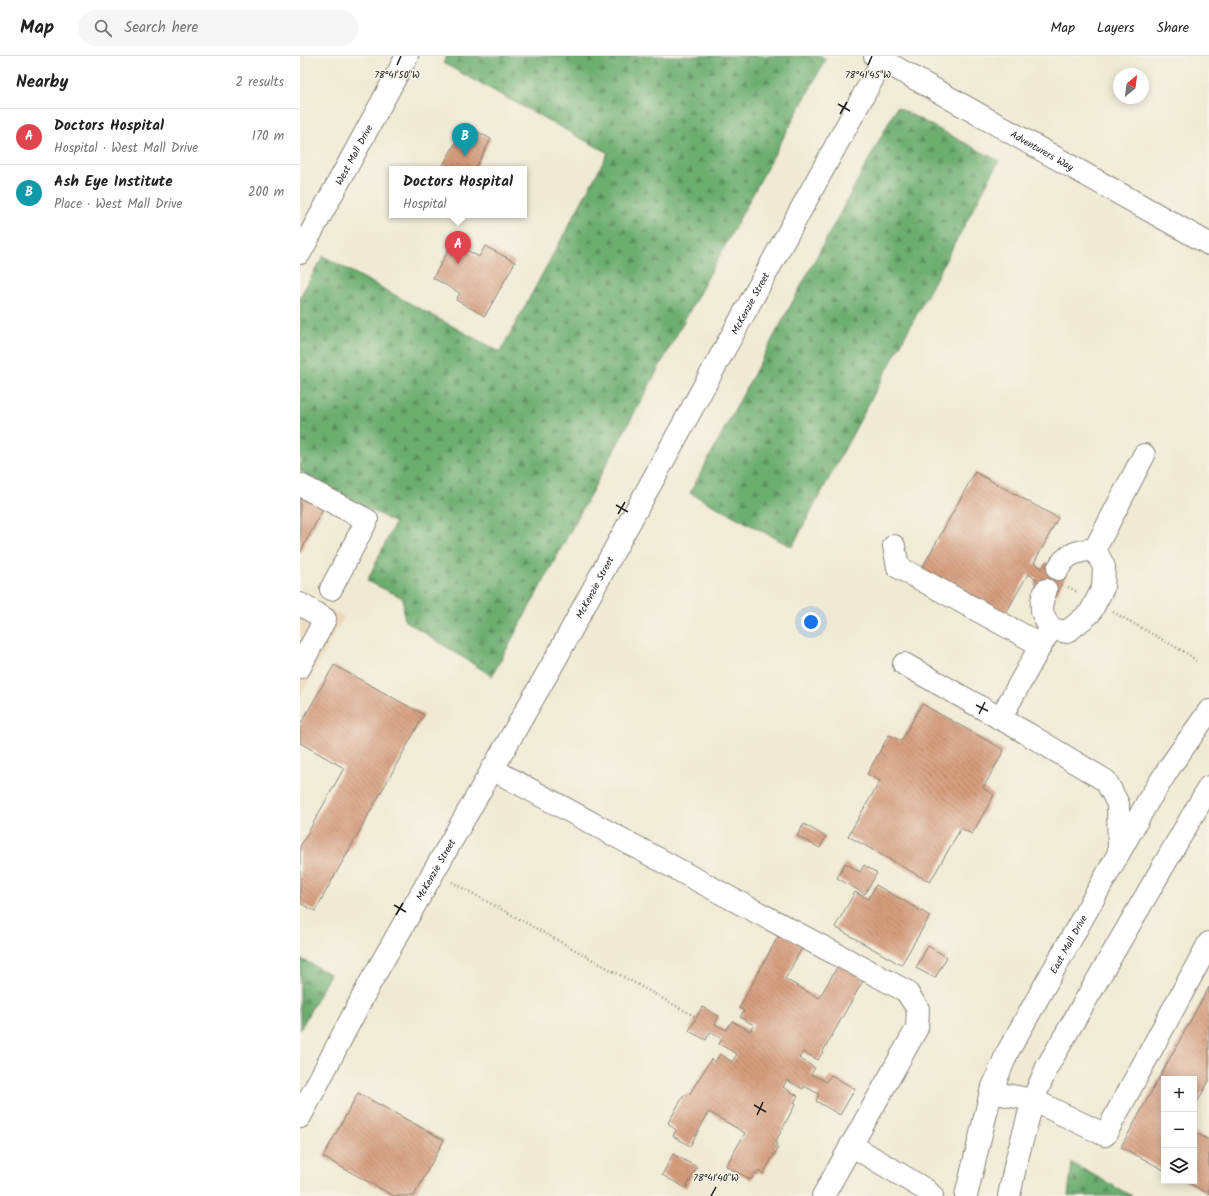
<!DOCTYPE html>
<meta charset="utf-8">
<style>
:root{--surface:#fff;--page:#f6f6f6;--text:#202124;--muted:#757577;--line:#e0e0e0;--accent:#b5179e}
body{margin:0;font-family:Kalam,sans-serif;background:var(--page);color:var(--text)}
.controls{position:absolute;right:12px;bottom:12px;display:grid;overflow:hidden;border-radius:0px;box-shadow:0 2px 10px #0003}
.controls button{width:36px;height:36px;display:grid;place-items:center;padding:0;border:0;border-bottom:1px solid var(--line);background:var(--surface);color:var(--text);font:20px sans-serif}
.compass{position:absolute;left:813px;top:12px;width:36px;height:36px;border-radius:50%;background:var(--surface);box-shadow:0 2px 10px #0003;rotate:29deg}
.you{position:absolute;left:511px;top:566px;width:14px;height:14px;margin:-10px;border:3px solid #fff;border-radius:50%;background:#1a73e8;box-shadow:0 0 0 6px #1a73e833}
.badge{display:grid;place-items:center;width:26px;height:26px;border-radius:50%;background:var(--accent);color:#fff;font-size:13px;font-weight:700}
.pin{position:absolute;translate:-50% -33px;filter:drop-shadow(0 1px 2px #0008)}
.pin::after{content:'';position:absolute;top:21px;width:14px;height:12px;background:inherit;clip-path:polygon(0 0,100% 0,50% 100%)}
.popup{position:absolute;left:89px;top:110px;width:138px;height:52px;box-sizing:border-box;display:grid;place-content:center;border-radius:0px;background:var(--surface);filter:drop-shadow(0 1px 3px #0005);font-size:13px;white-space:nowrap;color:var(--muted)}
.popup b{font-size:15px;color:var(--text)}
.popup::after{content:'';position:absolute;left:50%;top:100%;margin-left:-8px;border:8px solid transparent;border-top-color:var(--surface)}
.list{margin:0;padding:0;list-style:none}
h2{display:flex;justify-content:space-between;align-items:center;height:52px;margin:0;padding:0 16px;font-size:17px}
h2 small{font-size:13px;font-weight:400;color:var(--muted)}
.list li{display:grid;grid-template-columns:26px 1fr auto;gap:12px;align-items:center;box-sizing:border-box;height:56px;padding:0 16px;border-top:1px solid var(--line)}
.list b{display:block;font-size:15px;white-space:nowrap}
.list p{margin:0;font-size:13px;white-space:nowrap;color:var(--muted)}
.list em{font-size:13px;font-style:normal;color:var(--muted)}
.icon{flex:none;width:22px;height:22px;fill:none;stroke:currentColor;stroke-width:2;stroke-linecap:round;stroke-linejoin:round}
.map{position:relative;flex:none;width:909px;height:1140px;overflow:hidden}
header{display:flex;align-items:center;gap:24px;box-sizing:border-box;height:56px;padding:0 20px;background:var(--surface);border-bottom:1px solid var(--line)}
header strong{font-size:19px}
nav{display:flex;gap:22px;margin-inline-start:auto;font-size:14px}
.search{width:280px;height:36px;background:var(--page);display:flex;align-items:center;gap:10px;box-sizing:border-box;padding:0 14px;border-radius:22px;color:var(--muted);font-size:15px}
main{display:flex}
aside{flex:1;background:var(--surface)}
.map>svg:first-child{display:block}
.built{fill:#edd7bb}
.forest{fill:url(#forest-firs);stroke:#446446}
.building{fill:url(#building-back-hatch)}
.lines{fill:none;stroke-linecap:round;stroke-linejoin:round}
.minor-casing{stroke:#868378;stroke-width:24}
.major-casing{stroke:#868378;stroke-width:24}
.path{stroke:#868378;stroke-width:2.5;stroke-dasharray:1 3;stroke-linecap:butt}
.minor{stroke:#fff;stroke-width:22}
.major{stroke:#fff;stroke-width:22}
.ticks{fill:none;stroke:#1c1c1c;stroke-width:1.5}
.labels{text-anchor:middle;stroke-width:3;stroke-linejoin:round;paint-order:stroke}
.street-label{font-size:10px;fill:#1c1c1c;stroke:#f7f3e8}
.ticks-label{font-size:10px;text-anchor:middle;fill:#1c1c1c;stroke:#f7f3e8;stroke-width:3;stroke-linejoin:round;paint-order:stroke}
</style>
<header>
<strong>Map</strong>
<div class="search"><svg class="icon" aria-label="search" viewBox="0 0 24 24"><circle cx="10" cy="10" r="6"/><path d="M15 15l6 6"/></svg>Search here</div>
<nav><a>Map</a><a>Layers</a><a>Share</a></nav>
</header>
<main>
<aside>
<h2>Nearby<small>2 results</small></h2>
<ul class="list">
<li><span class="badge" style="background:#e0444e">A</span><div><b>Doctors Hospital</b><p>Hospital · West Mall Drive</p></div><em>170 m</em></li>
<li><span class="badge" style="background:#0f9aa8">B</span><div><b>Ash Eye Institute</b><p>Place · West Mall Drive</p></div><em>200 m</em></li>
</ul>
</aside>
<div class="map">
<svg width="909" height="1140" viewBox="0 0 909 1140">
<defs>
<pattern id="forest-firs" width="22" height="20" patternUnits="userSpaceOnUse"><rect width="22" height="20" fill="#6cad70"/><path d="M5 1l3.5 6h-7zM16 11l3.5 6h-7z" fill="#588c5b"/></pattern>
<pattern id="building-back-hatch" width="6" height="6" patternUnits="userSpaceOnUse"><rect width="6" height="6" fill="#d69d7e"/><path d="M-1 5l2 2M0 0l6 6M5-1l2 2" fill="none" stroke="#ad7f66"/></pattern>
</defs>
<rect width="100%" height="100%" fill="#f7f3e8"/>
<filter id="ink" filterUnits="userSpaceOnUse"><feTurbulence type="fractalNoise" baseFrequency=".025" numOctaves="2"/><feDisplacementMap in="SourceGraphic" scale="8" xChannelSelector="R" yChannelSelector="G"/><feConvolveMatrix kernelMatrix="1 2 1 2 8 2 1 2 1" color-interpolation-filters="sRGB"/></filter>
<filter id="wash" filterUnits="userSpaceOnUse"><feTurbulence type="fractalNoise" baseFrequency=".012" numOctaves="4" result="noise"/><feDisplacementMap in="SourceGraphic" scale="16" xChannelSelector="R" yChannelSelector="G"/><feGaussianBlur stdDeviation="0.9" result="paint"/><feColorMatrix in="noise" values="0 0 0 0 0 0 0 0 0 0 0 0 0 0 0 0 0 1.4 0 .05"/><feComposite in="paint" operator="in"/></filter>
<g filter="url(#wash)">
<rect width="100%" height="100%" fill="#f0ead4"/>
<path class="built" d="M0,536L44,561L0,641Z"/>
<path class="forest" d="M147,0H521L526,3L192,620L104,564L103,542L67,525L95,467L0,415V241L23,200L200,296L308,97L143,7Z
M597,51L699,105L492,491L390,437Z
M0,902L30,918L0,974Z
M772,1107L832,1140H768Z"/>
<g id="blocks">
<path class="building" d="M165,69L191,83L175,113H141Z
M153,186L179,201L185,190L215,206L185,260L156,244L160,237L133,222Z
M675,416L758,462L734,507L742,512L746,506L767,518L756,539L734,527L737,523L728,518L703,562L620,516Z
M0,436L25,449L0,497Z
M34,609L124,659L15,855L0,847V791L44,712L0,687V669Z
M622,648L704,694L683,732L694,739L672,778L661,772L630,826L548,780L580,725L567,718L589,679L601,685Z
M504,768L526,781L520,792L497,780Z
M545,807L560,816L564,809L577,817L565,838L537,822Z
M576,829L630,860L601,909L535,871L555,836L568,843Z
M481,875L504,888L485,923L519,942L539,908L564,923L518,1004L503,996L499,1002L515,1012L511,1018L526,1026L531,1019L555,1033L540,1059L516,1045L519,1038L504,1030L503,1033L487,1024L483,1031L498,1040L494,1046L496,1047L475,1087L477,1088L475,1091L478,1092L463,1118L458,1115L457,1118L455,1117L451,1124L426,1110L445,1077L409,1056L390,1090L373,1080L376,1074L368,1067L384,1039L386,1040L387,1038L389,1039L411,1003L415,1006L420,998L432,1006L437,998L419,988L422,983L410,976L406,984L389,975L402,951L419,960L415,968L426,974L432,965L450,975L454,969L440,961L444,955L439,952Z
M628,890L647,901L635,922L616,912Z
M909,931V1025L894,1052V1023H864V1114L821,1091Z
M58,1037L144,1084L114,1140H94L23,1101Z
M894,1076L909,1084V1138L885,1125H894Z
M373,1098L397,1111L386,1132L362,1119Z"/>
</g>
</g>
<g filter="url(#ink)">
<use href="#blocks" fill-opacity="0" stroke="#868378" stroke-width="1"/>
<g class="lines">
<g class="minor-casing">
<g id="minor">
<path id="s1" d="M575,0L909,188"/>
<path id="s2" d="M0,197L107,0"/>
<path d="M0,429L67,464L31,533"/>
<path d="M594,490L598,511L741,589L751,573"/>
<path d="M795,493L844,399"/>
<path d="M758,513C766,497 779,495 795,493"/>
<path d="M746,534C738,549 742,560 751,573L767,576L790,557L803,532L804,511L795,493"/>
<path d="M0,548L25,563L0,611"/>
<path d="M604,608L728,678L806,725L818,748L819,796"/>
<path d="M700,663L741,589"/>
<path d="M192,713L434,844L606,935L618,953L617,972L523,1140"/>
<path d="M691,1036L733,1044L805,1079L909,887"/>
<path id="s3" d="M0,1061L70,927L255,604L310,502L585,0"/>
<path d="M551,1089L626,1134L632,1140"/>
</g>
</g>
<g class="major-casing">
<g id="major">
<path id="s4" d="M666,1140L691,1036L707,997L848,745L871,709L909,655"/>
<path d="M709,1140L716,1106L733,1044L747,1011L909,731"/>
</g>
</g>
<path class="path" d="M768,531L778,536
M813,556L888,598L896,605
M152,826L396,961"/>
<use href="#minor" class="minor"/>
<use href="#major" class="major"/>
</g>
</g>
<path class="ticks" d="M97,9L101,0M568,9L572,0M538,48L550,55M540,58L547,46M316,449L328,456M318,458L325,446M676,649L688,655M679,658L685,646M94,849L106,856M96,859L103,847M454,1049L466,1056M457,1059L463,1046M411,1140L416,1131"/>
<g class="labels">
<g class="street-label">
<text dy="4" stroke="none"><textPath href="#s1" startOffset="192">Adventurers Way</textPath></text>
<text dy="4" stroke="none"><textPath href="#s2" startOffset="112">West Mall Drive</textPath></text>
<text dy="4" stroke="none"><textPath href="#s3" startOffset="930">McKenzie Street</textPath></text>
<text dy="4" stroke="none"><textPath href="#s3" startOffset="606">McKenzie Street</textPath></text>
<text dy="4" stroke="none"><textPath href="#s3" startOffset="282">McKenzie Street</textPath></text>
<text dy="4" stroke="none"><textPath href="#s4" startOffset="274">East Mall Drive</textPath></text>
</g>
</g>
<g class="ticks-label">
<text x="97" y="22">78°41'50"W</text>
<text x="568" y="22">78°41'45"W</text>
<text x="416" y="1125">78°41'40"W</text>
</g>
</svg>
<div class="controls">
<button>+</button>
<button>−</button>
<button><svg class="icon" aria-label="layers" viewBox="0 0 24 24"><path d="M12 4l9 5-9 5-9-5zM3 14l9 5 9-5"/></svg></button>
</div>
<svg class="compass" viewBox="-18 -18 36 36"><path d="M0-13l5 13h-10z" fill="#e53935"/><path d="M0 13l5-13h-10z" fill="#757577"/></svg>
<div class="you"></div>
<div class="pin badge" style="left:158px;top:208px;background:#e0444e">A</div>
<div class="popup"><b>Doctors Hospital</b>Hospital</div>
<div class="pin badge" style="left:165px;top:100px;background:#0f9aa8">B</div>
</div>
</main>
